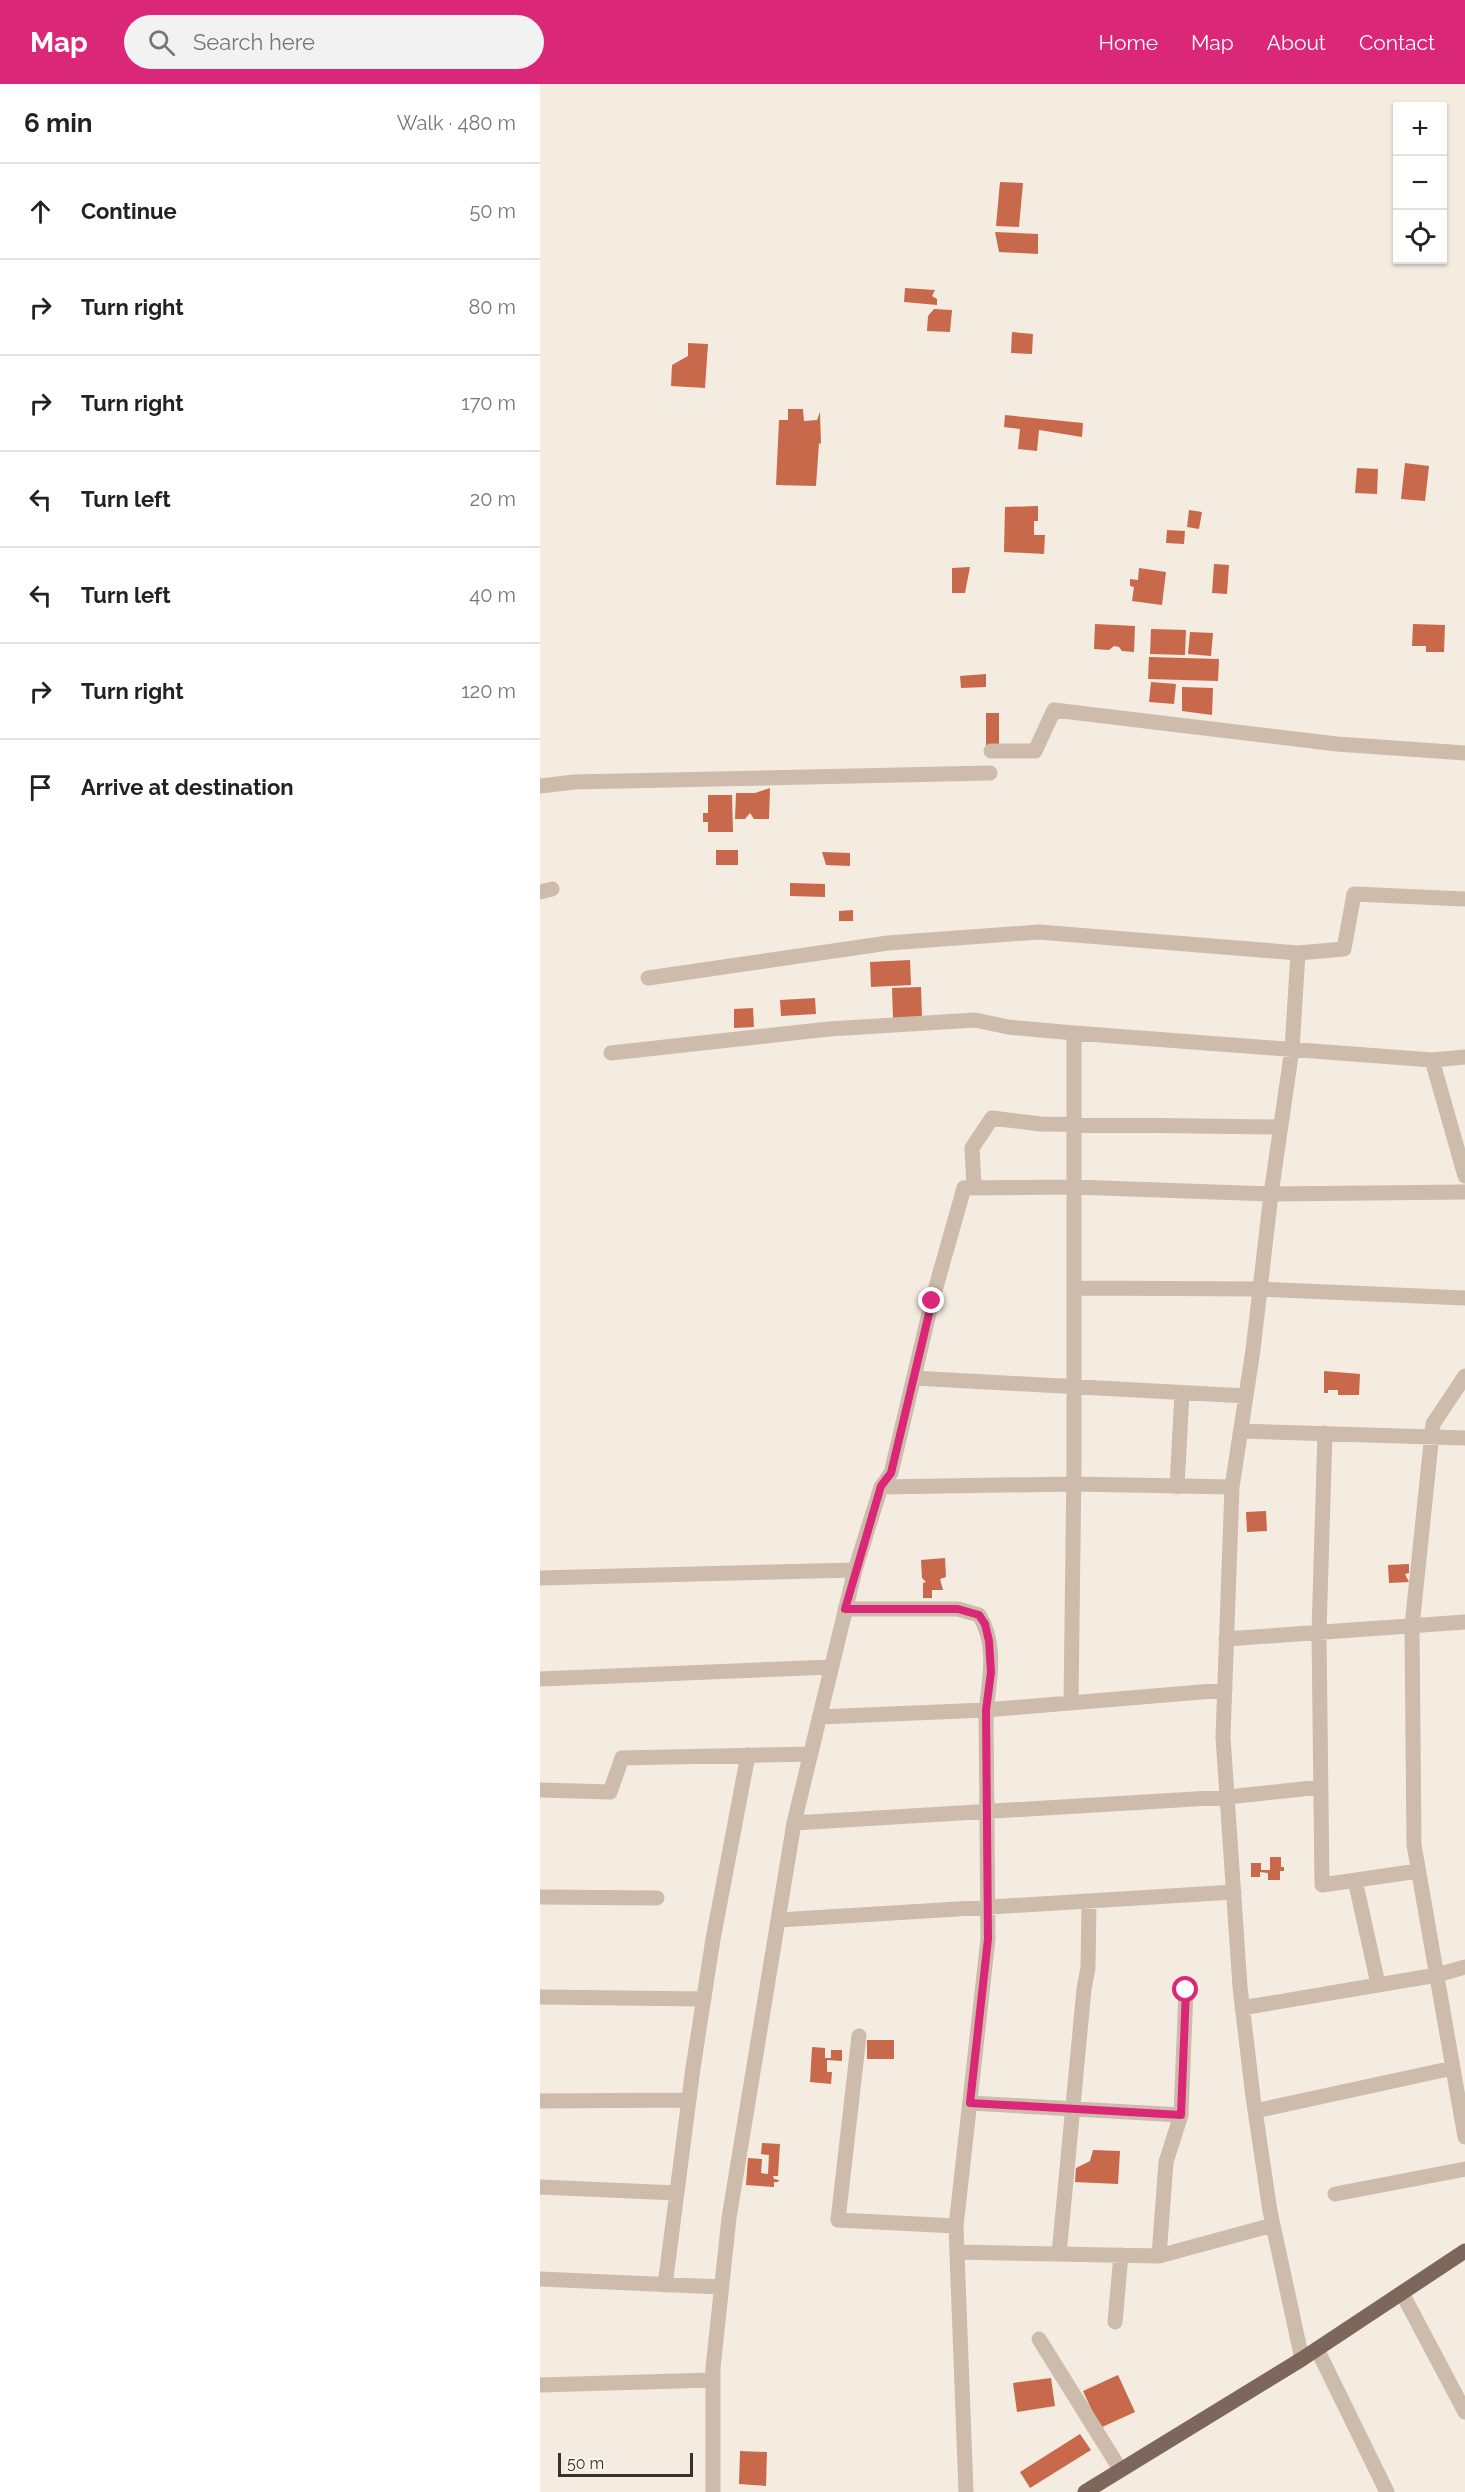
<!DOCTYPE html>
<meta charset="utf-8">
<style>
:root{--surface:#fff;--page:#f2f2f2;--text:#222;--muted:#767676;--line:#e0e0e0;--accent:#db2777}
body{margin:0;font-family:Raleway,sans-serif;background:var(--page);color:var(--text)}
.controls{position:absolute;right:18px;top:18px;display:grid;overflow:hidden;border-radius:0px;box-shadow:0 2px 4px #0004}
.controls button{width:54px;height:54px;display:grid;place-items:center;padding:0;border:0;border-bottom:2px solid var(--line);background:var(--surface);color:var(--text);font:30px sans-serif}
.scale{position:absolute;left:18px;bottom:15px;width:135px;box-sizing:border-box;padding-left:6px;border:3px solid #3b302b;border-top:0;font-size:16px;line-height:21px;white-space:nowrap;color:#3b302b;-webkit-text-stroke:4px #fbf5ee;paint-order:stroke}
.stop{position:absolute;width:18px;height:18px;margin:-14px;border:4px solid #db2777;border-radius:50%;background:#fff}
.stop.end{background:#db2777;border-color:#fff;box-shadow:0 2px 6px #0008}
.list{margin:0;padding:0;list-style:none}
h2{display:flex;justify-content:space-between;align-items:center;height:78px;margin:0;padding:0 24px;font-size:26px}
h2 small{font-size:20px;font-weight:400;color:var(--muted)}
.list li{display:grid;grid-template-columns:39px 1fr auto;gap:18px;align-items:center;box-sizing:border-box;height:96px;padding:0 24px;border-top:2px solid var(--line)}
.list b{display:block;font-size:22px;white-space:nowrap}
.list em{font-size:20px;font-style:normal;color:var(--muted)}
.icon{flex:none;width:33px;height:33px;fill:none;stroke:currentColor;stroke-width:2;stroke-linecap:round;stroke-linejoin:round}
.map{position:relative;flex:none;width:925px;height:2408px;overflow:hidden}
header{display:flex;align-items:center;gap:36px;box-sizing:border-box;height:84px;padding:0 30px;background:var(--accent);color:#fff}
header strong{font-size:28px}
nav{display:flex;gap:33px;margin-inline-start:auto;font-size:21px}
.search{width:420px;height:54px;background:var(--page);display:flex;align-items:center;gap:15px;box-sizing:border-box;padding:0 21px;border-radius:33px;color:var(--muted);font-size:22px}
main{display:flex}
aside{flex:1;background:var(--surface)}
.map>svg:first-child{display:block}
.building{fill:#c8694b}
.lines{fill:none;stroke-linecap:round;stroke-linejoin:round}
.street{stroke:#cdbbac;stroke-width:15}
.primary{stroke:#7d675c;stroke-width:15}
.route{stroke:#db2777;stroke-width:8}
</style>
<header>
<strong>Map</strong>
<div class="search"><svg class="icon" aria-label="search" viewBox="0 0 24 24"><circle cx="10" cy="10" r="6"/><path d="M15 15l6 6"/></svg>Search here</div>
<nav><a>Home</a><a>Map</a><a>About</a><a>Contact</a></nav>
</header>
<main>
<aside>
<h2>6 min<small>Walk · 480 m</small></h2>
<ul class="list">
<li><svg class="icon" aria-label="ahead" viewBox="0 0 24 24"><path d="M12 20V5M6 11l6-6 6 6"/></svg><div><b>Continue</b></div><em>50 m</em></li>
<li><svg class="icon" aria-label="right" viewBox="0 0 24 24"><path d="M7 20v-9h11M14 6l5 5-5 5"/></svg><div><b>Turn right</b></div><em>80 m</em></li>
<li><svg class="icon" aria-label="right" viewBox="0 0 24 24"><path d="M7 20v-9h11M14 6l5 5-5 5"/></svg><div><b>Turn right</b></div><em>170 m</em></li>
<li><svg class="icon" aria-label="left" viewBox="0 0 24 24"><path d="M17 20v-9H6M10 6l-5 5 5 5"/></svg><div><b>Turn left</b></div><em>20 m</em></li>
<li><svg class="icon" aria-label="left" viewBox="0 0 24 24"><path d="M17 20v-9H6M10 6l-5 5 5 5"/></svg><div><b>Turn left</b></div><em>40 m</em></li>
<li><svg class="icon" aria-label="right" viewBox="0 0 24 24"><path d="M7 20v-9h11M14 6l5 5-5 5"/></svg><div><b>Turn right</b></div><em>120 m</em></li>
<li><svg class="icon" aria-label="arrive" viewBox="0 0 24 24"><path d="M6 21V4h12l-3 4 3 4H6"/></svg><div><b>Arrive at destination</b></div></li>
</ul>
</aside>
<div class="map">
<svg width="925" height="2408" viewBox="0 0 925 2408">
<rect width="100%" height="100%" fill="#f4ebe1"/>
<path class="building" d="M460,98L483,99L479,143L456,142Z
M455,148L498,150V170L459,168Z
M365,204L395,206L392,212L397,215V221L364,218Z
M394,225L412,226L410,248L387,247L388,232Z
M472,248L493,250L492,270L471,269Z
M148,259L168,260L165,304L131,302L132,281L148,272Z
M248,325H263L264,337L277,336L280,328L281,360L279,359L276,402L236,401L239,336H248Z
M465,331L543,339L542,353L499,346L497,367L478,365L480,345L464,343Z
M865,379L889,382L885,417L861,415Z
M817,384L838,385L837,410L815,409Z
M498,422V437H494V451H505L504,470L464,468L465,423Z
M649,426L662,428L659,445L647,443Z
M627,446L645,447L644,460L626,459Z
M674,480L689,481L687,510L672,509Z
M430,483L425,509H412V484Z
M599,484L626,488L622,521L592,517L594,503L590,502V495L598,496Z
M555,540L595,542L594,568L582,567L579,563L574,562L569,566L554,565Z
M873,540L905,541L904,568H886V562H872Z
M611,545L646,546L645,571L610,570Z
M650,548L673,549L671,572L648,570Z
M609,573L679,575L678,597L608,595Z
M446,590V603L421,604L420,592Z
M611,598L636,600L634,620L609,618Z
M642,603L673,604L672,631L642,627Z
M446,629H459V664H446Z
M230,704L229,735H214L210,729L205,735H195L196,709H215Z
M168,711H192L193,748H168V738H163V729H168Z
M176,766H198V781H176Z
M282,768L310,769V782L286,781Z
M250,799L285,800V813L250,812Z
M313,826V837H299V827Z
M370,876L371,901L331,903L330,878Z
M381,903L382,933L353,934L352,904Z
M275,914L276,930L241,932L240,916Z
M213,924L214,943L194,944V925Z
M784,1287L820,1290L819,1311H798V1306H788V1309H784Z
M726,1427L727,1447L707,1448L706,1428Z
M405,1474L406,1493L400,1495L403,1506H392V1514H383V1499L386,1498L382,1494L381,1476Z
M869,1480V1489L865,1490L869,1498L849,1499L848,1481Z
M730,1773H741V1783H744V1787H740V1796H728V1789L720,1788V1793H711V1779H721V1786H730Z
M327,1956H354V1975H327Z
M272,1963L285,1964V1974H291V1966H302V1977L287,1976V1988H292L291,2000L270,1998Z
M222,2059L240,2060L238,2092H233L234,2095L239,2096L238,2098H234V2103L206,2101L208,2074L222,2075L221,2089L228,2090L229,2071L221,2070Z
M553,2066L580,2067L578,2100L535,2098L536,2084L550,2077Z
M578,2291L595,2328L560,2344L543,2307Z
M511,2294L515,2322L477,2328L473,2299Z
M540,2350L551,2366L490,2404L480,2388Z
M200,2367L227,2368L226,2402L199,2400Z"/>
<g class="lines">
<path class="street" d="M451,667H495L514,626L797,660L925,669
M0,702L34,698L450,689
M0,808L12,805
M758,869L804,865L814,810L925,815
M108,894L348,859L499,848L758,869L752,965L731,1110L713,1266L692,1403L683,1653L700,1903L713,2013L730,2127L762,2275
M71,969L289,945L435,936L468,943L534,949L892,976L925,1092
M892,976L925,973
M434,1102L432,1064L452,1034L501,1040L741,1043
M534,1204L720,1205L925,1214
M925,1292L893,1340L872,1542L874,1761L925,2053
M374,1294L706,1312
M701,1347L925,1354
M785,1349L779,1548L782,1801L878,1787
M341,1403L534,1400L692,1403
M637,1403L642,1309
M315,1486L341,1403L351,1389L392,1217L424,1104L534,1103L731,1110L925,1108
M0,1494L315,1486L254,1739L189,2134L173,2284V2408
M686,1555L925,1538
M0,1595L291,1583
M531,1619L534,1382V949
M279,1633L446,1626C450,1595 457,1559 439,1531L418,1525H305
M0,1706L70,1708L82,1674L270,1670
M254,1739L688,1713L781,1703
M815,1796L838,1900
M0,1813L117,1814
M239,1836L694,1808
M0,1913L164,1915
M702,1924L897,1891L925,1883
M319,1952L298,2136L416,2142
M0,2017L148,2016
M430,2019L641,2031
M715,2027L913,1984
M0,2103L137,2109
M795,2110L925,2085
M417,2168L619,2172L626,2078L641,2031L646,1906
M519,2170L544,1905L548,1884L549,1817
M619,2172L733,2141
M0,2195L181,2203
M125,2201L153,1984L173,1855L208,1671
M862,2209L925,2328
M575,2238L581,2171
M499,2255L580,2385
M777,2265L847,2408
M0,2301L173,2296
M426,2408L416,2142L448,1855L446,1626L685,1606"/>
<path class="primary" d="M545,2408L762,2275L925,2167"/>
</g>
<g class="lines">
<path class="route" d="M392,1217L351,1389L341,1402L305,1525H418L439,1531L445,1540L449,1557L451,1588L446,1626L448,1855L430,2019L641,2031L646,1906"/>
</g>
</svg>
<div class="controls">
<button>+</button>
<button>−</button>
<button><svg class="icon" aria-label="locate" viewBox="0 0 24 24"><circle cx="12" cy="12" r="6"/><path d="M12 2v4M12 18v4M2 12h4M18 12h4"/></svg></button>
</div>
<div class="scale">50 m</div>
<div class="stop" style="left:646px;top:1906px"></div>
<div class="stop end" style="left:392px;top:1217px"></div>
</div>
</main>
